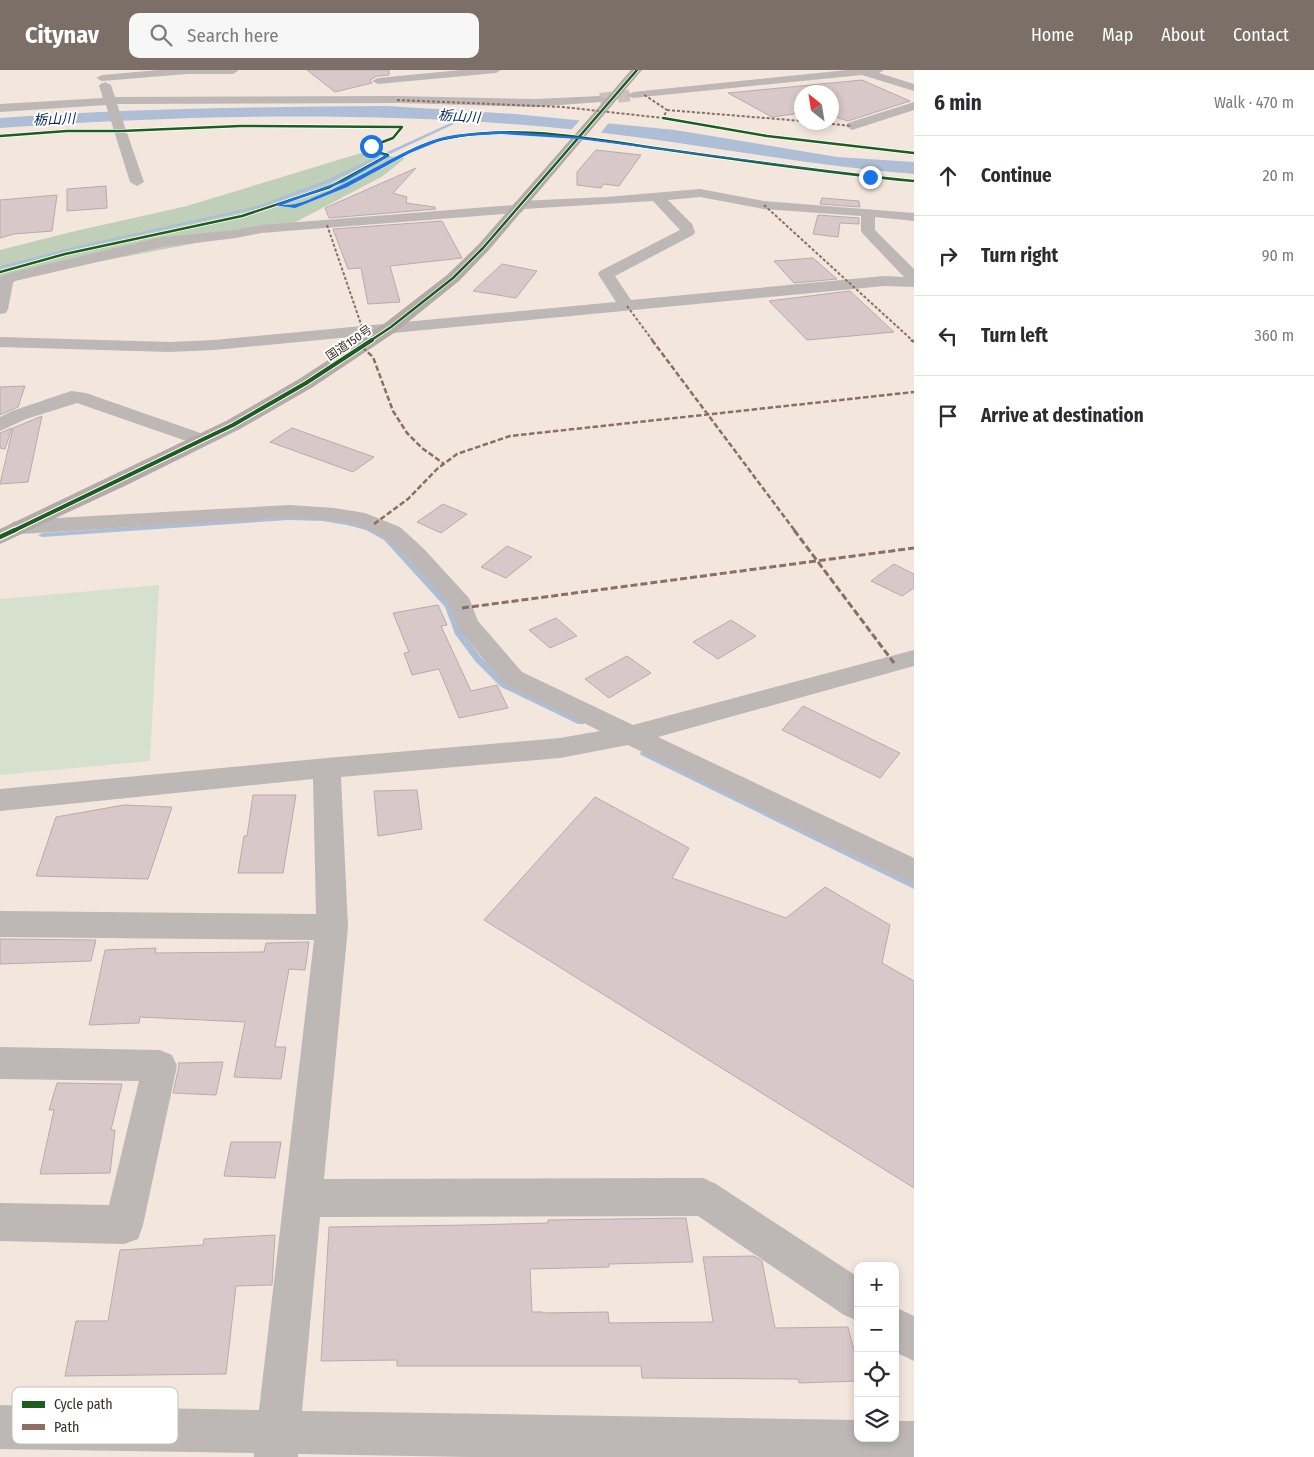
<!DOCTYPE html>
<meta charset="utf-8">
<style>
:root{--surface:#fff;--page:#f7f7f7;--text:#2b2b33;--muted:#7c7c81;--line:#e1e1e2;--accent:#7b6f67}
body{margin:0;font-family:"Fira Sans Condensed","Noto Sans JP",sans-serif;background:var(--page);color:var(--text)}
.controls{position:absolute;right:15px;bottom:15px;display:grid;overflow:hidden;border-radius:10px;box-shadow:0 2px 8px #0003}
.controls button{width:45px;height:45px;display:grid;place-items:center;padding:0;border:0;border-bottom:1px solid var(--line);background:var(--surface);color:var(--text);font:25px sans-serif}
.compass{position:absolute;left:794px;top:15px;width:45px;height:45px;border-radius:50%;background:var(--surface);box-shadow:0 2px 8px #0003;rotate:330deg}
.stop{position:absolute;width:15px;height:15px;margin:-11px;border:4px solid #1a73e8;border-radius:50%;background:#fff}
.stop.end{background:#1a73e8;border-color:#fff;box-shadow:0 1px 5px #0008}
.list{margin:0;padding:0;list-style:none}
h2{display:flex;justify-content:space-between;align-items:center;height:65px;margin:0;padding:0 20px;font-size:21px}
h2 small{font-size:16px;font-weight:400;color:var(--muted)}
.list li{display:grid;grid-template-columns:32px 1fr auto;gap:15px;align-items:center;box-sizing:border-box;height:80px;padding:0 20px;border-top:1px solid var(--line)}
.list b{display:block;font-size:19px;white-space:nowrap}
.list em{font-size:16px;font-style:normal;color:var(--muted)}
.icon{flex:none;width:28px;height:28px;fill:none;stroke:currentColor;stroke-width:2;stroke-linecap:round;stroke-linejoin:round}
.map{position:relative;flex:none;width:914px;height:1387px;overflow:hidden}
header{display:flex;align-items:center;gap:30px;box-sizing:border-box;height:70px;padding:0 25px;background:var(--accent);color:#fff}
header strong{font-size:24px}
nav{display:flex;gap:28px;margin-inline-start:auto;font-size:18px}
.search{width:350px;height:45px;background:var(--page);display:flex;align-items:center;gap:12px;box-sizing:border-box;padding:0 18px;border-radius:10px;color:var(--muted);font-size:19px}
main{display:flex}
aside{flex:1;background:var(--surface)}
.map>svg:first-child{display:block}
.green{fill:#d6e1cd}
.forest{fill:#c0cfb8}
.water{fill:#aebed7}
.pier{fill:#f3e6dd}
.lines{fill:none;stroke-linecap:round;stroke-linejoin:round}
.stream{fill:#aebed7;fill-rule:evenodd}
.building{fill:#d8c8c9;stroke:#b8acaa}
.minor-tunnel{stroke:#cec1b9;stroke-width:12;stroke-dasharray:12 6;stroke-linecap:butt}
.minor{fill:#bdb7b5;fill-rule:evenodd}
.highway{fill:#b4aaa7;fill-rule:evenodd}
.quiet-far2{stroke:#8d6e63;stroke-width:2;stroke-dasharray:3 2;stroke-linecap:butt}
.quiet-far1{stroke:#8d6e63;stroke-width:2.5;stroke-dasharray:5.5 2.5;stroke-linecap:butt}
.quiet{stroke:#8d6e63;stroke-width:3;stroke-dasharray:7 3;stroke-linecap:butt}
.cycleway-far2-casing{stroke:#fff;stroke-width:4}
.cycleway-far1-casing{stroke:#fff;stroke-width:6}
.cycleway-casing{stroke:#fff;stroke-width:7}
.cycleway-far2{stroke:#1b5e20;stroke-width:2.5}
.cycleway-far1{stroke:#1b5e20;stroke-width:4}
.cycleway{stroke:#1b5e20;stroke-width:4.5}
.route{fill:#1a73e8}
.labels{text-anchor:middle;stroke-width:4;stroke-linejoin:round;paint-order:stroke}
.far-street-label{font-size:12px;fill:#3b2f27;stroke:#fff}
.far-water-label{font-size:14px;font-style:italic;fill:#022959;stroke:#fff}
.key{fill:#fff;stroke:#c4c1be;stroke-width:1}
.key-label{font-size:14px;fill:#3b2f27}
</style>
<header>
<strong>Citynav</strong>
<div class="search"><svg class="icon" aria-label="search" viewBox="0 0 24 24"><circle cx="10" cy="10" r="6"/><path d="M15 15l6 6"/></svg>Search here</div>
<nav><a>Home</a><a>Map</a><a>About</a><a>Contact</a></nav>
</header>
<main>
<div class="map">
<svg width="914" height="1387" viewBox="0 0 914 1387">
<rect width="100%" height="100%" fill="#f3e6dd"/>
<path class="green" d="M159,515L150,691L0,705V529Z"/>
<path class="forest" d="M361,83L405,88L383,106L290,155L92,193L0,214V180L71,162L187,136Z"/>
<path class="water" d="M388,36L515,44L675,60L837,87L914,92V104C792,94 671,68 548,57C366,41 182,45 0,58V48C129,38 259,37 388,36Z"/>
<path class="pier" d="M582,48L610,51L599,65L569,62Z"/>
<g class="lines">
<path class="stream" d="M468,45L471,46L328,113L260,138L75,179L0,199V196L74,177L257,136L324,111Z
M288,446L323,447L348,451L370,458L388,468L451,534L462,562L481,587L507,613L584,650L585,652L584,654H578L501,617L475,591L455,564L445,537L384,470L366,460L347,455L323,451L288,450L42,467L38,465L42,463Z
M644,680L914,811V819L641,685L640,683Z"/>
</g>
<path class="building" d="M307,0H389V5L377,6L370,10L372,13L335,22Z
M862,10L910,31L848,51L832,46V22H802V43L772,47L728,23Z
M596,80L641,85L619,116L604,114L601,118L577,115V102Z
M416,98L393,123L407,127L406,133L435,137L436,139L329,148L325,138Z
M106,116L107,138L67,141V119Z
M57,125L52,161L14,164L0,168V130Z
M822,128L859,131L860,137L820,134Z
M818,145L859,148V154L840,153L838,167L813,164Z
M442,151L462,188L390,196L400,232L368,234L361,198L348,199L333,159Z
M813,188L837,209L794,213L774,191Z
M502,194L537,201L516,228L473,221Z
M850,221L894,262L807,270L769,231Z
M25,316L18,337L0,345V317Z
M42,346L28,412L0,414L13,358Z
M12,358L5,379L0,378V363Z
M292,358L374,387L353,402L270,372Z
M443,434L467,444L441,463L417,452Z
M507,476L532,487L506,508L481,497Z
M894,494L914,504V518L902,526L871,511Z
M438,535L447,555L441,556L471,621L497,615L508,638L459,648L439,599L412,605L404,583L409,582L393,543Z
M556,548L577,566L550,578L529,560Z
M731,550L756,566L718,589L693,572Z
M627,586L651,603L609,628L585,609Z
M803,636L861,664L900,683L880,708L782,660Z
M417,720L422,759L378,766L374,721Z
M253,725H296L283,803H238L244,766H247Z
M595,727L689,778L672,808L786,848L825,817L890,855L882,893L914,911V1118L484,850Z
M124,735L172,737L148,809L36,806L56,747Z
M0,869L96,870L91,891L0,894Z
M309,872L305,900L289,899L275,977H286L281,1009L234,1007L245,952L140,947L139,953L89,955L105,880L156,878L155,883L264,882L266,873Z
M223,992L216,1025L173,1023L179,996L178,993Z
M57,1013L122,1014L111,1060H115L110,1103L40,1104L54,1040H49Z
M231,1072H281L275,1108L224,1106Z
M686,1148L693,1192L609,1194V1197L530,1199L532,1242H542V1243L608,1242L609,1253L713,1252L703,1187L754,1186L762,1191L775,1258L848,1257L858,1296V1311L799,1313L798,1309L642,1308L641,1296H397V1290L321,1291L329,1157L471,1155L548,1153V1150Z
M275,1165L272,1215L236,1216L226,1304L65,1306L76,1251H108L120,1180L203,1175L204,1169Z"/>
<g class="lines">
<path class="minor-tunnel" d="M600,29L633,25"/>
<path class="minor" d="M159,0H238V1L233,4H187L102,11L96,8L102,5Z
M461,0H501L496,3L378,14L372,11L378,8Z
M847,0H884L879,3L914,14V21L862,5L633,28L627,25L633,22Z
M105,12L111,15L115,27L395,26L535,29L600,26L606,29L600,32L535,37L401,33L117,34L144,112L137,116L130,112L106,35L0,42V34L103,28L99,15Z
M914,32V40L852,60L846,56L848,53Z
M700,119L764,131L914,143V151L875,147V160L914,199V217L884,216L214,280L170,282L0,277V267L170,272L214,270L616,232L598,204L600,201L680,160L653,131L524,139L522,142L517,143L261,163L236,168L162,177L15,211L13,213L8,239L6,243L0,244V207L10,203L162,167L236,160L261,155L513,135L515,132L520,131L606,127ZM700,127L764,139L861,146V161L863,164L904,207L884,206L631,230L615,206L693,165L695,162L692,154L668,130Z
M71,321L86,323L209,366L212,370L209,374L202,376L195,374L77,333L26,349L0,361V347L12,341Z
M290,435L334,438L365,443L400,457L423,478L469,528L478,551L522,602L633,655L914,580V596L658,667L914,788V813L903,809L628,675L560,688L341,707L348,857L324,1109L703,1108L716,1114L858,1207V1251L844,1245L698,1146L320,1147L302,1341L858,1350V1368H895V1351H914V1387H469L298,1384V1387H254V1383L0,1379V1335L259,1340L314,870L0,867V841L316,844L313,709L0,741V719L327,688L560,668L600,661L504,614L458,558L450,535L407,488L384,467L359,455L334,450L290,447L21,464L13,462L10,457L13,452L21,450Z
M0,977L160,980L172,985L177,996L143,1155L138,1169L124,1174L0,1171V1133L109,1135L139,1011L0,1009Z
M895,1237L914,1246V1291L895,1282Z"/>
<path class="highway" d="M631,0H642L488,181L459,211L397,261L313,317L240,359L129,414L0,474V459L226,351L299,309L385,253L447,205L478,175Z"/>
<path class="quiet-far2" d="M397,30L563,37L663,48L667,40L643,24
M667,40L802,51
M812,52L852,56
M764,135L913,271
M327,155L363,260
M627,236L653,271"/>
<path class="quiet-far1" d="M652,270L795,461
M911,270L914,272
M362,277L373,287L393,341L407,363L422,378L444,394
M374,454L408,429L437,399L457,384L510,366L914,322"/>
<path class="quiet" d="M794,460L894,593
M462,538L914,478"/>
<g class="cycleway-far2-casing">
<path id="cycleway-far2" d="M663,48L767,66L914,83
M0,66L67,61H121L240,56L402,57L393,68L364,79L388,85L330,117L242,146L65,184L0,202
M381,97C401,86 421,74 443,69C514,53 591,69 662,79C746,91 830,103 914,111
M370,271L391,257L453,208L483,178L637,0"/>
</g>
<g class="cycleway-far1-casing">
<path id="cycleway-far1" d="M13,461L233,355L306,313L372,270"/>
</g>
<g class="cycleway-casing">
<path id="cycleway" d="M0,467L15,460"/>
</g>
<use href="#cycleway-far2" class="cycleway-far2"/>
<use href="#cycleway-far1" class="cycleway-far1"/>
<use href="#cycleway" class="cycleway"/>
</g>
<path class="route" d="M501,61L579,67L872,107L579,69L501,64L465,66L442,70L410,83L347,117L295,138L274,135L341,111L385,86L362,79L369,76H373L368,79L390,86L344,112L282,135C297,136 308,130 322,124C362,108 398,81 440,68C459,63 481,63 501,61Z"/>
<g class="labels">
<g class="far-street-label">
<text transform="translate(349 273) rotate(-34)" y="4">国道150号</text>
</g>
<g class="far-water-label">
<text transform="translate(459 46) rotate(4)" y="5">栃山川</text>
<text transform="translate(54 49) rotate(-2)" y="5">栃山川</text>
</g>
</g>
<rect x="12" y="1317" width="166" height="57" rx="8" class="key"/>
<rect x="22" y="1331" width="23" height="7" fill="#1b5e20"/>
<rect x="22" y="1354" width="23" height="6" fill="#8d6e63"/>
<g class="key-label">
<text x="54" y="1339">Cycle path</text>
<text x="54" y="1362">Path</text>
</g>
</svg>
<div class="controls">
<button>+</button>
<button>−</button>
<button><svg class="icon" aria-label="locate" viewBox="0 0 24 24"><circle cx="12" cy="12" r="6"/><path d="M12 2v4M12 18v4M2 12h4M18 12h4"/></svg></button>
<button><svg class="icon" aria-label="layers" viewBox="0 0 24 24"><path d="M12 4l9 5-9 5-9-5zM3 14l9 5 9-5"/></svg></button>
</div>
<svg class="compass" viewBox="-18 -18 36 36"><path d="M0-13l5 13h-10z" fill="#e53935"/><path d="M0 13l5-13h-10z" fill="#7c7c81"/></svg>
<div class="stop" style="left:371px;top:76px"></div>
<div class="stop end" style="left:870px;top:107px"></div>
</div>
<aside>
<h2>6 min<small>Walk · 470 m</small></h2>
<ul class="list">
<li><svg class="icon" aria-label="ahead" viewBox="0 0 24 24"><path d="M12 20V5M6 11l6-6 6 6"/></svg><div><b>Continue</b></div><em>20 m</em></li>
<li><svg class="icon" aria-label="right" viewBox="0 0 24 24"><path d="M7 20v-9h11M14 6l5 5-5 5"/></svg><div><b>Turn right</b></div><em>90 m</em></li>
<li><svg class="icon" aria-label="left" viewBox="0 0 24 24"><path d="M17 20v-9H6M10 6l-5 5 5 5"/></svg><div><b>Turn left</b></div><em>360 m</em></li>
<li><svg class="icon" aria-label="arrive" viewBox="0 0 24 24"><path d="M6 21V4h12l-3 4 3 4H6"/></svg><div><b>Arrive at destination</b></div></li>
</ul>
</aside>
</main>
